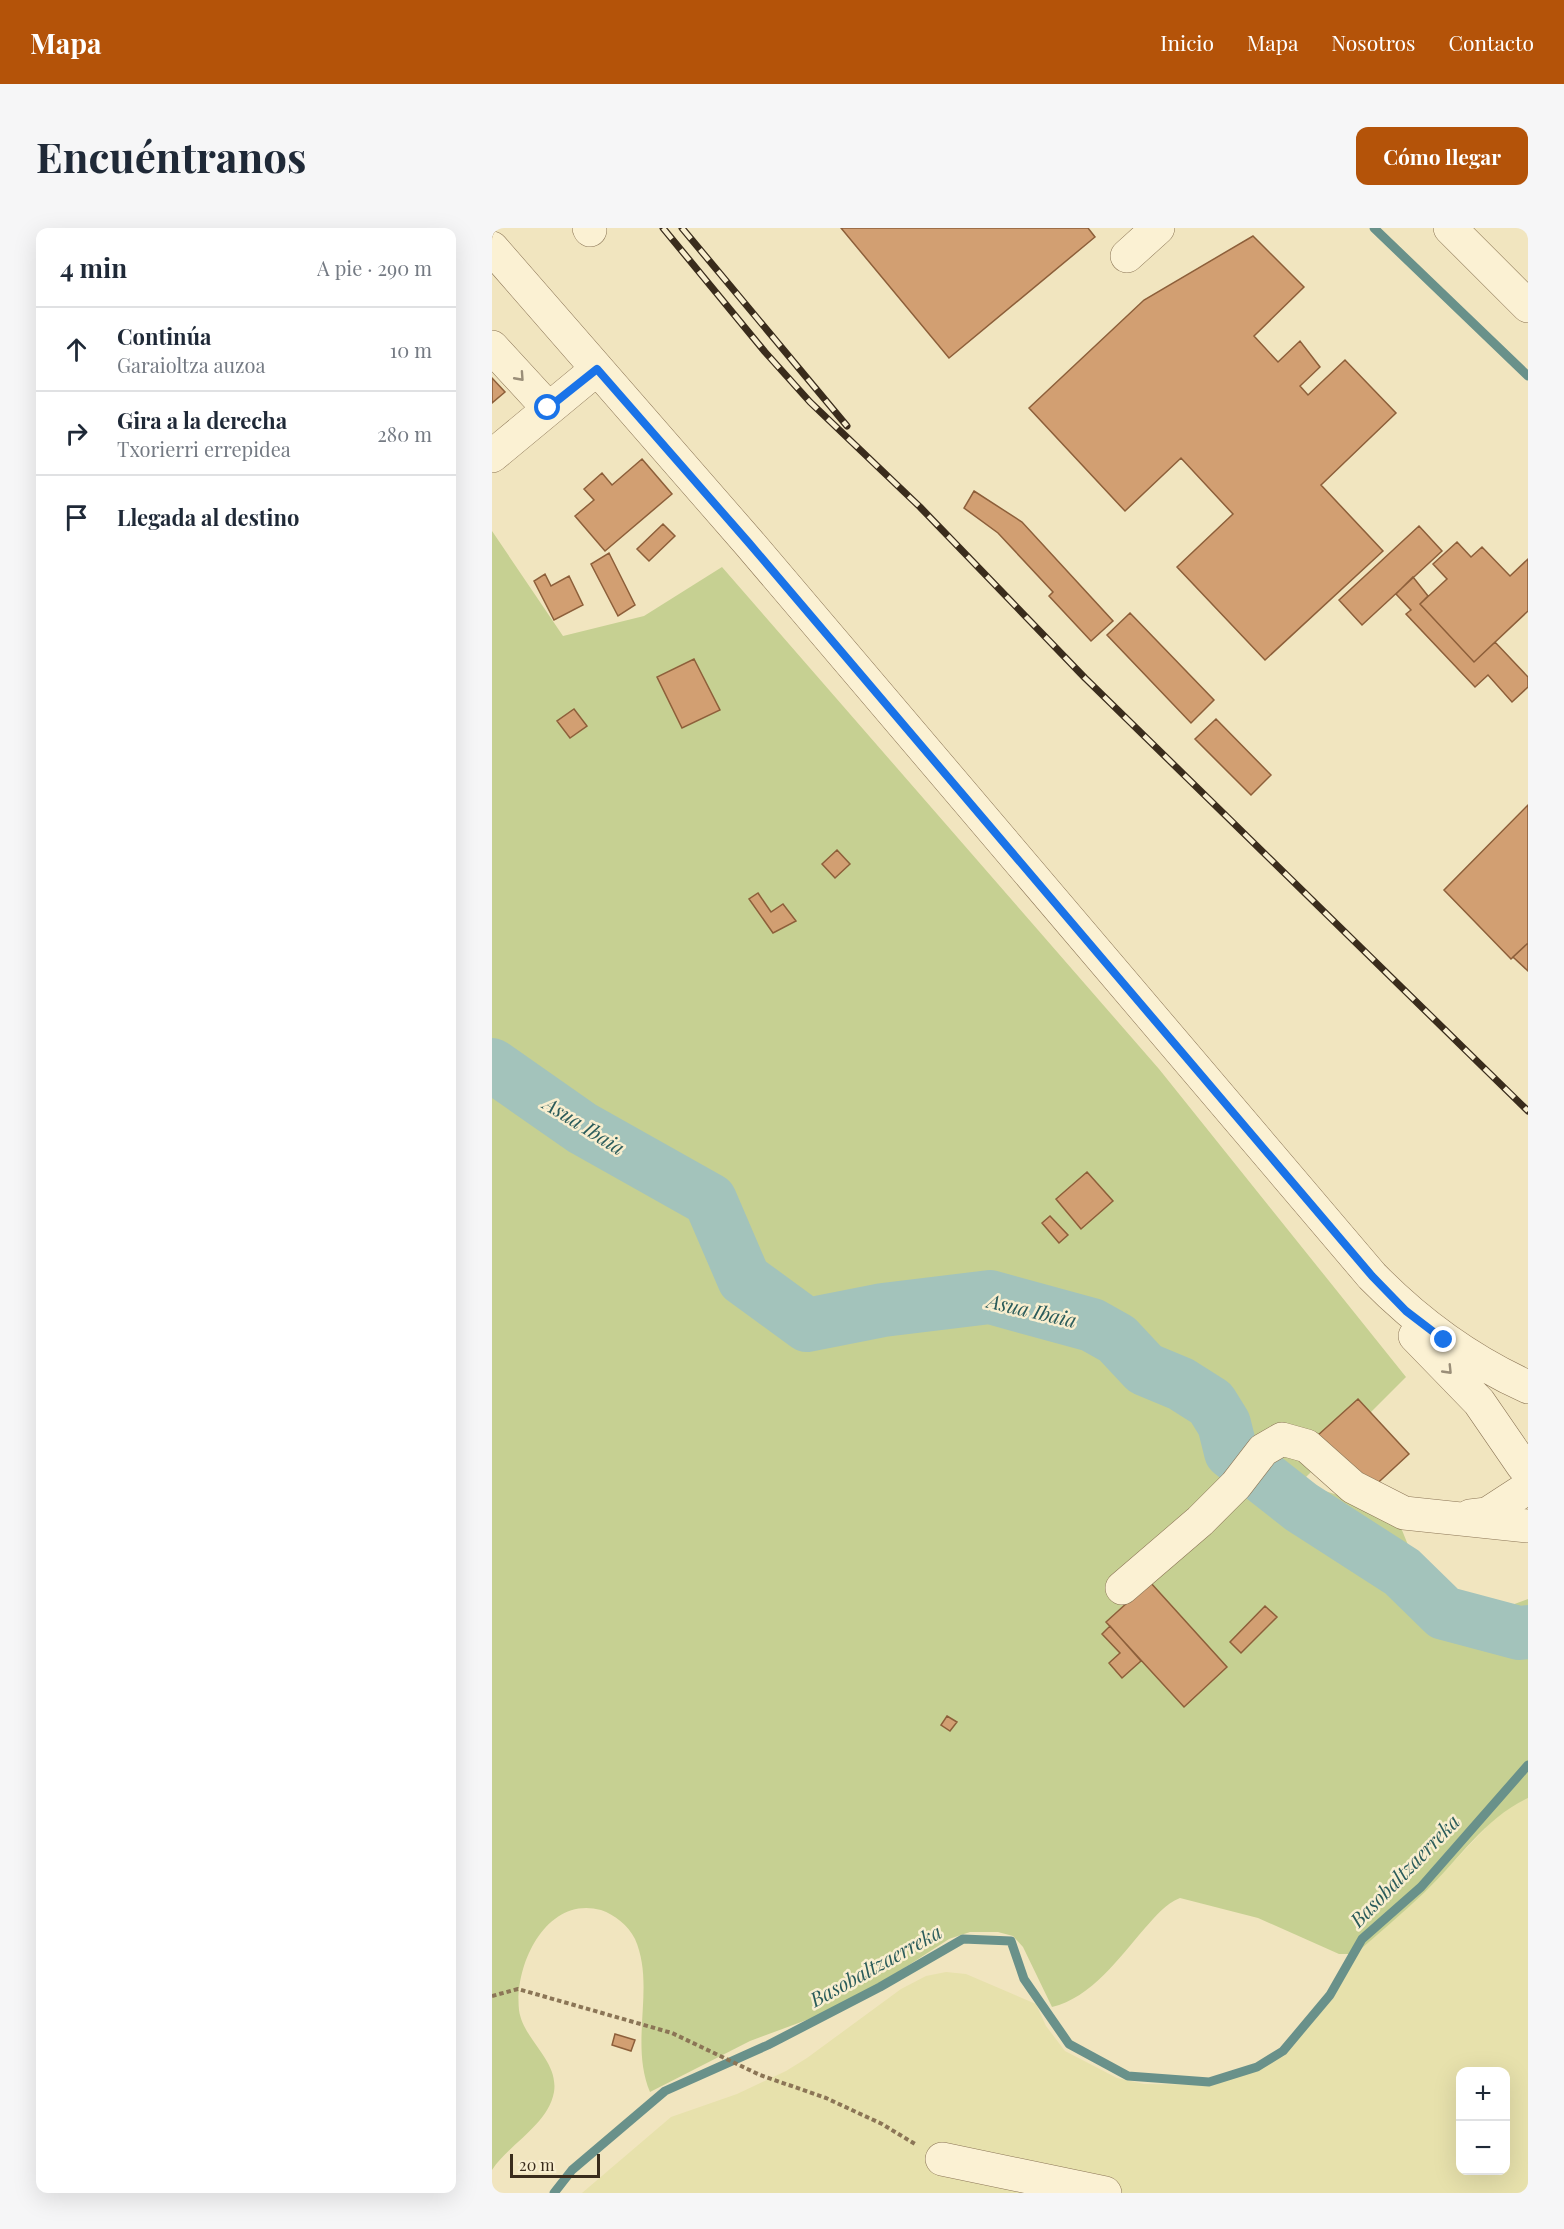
<!DOCTYPE html>
<html lang="es">
<meta charset="utf-8">
<style>
:root{--surface:#fff;--page:#f6f6f7;--text:#1f2937;--muted:#747a83;--line:#e0e1e3;--accent:#b45309}
body{margin:0;font-family:"Playfair Display",serif;background:var(--page);color:var(--text)}
.controls{position:absolute;right:18px;bottom:18px;display:grid;overflow:hidden;border-radius:12px;box-shadow:0 6px 24px #0002}
.controls button{width:54px;height:54px;display:grid;place-items:center;padding:0;border:0;border-bottom:2px solid var(--line);background:var(--surface);color:var(--text);font:30px sans-serif}
.scale{position:absolute;left:18px;bottom:15px;width:90px;box-sizing:border-box;padding-left:6px;border:3px solid #3a2c1c;border-top:0;font-size:16px;line-height:21px;white-space:nowrap;color:#3a2c1c;-webkit-text-stroke:4px #f8eecf;paint-order:stroke}
.stop{position:absolute;width:18px;height:18px;margin:-14px;border:4px solid #1a73e8;border-radius:50%;background:#fff}
.stop.end{background:#1a73e8;border-color:#fff;box-shadow:0 2px 6px #0008}
.list{margin:0;padding:0;list-style:none}
h2{display:flex;justify-content:space-between;align-items:center;height:78px;margin:0;padding:0 24px;font-size:26px}
h2 small{font-size:20px;font-weight:400;color:var(--muted)}
.list li{display:grid;grid-template-columns:39px 1fr auto;gap:18px;align-items:center;box-sizing:border-box;height:84px;padding:0 24px;border-top:2px solid var(--line)}
.list b{display:block;font-size:22px;white-space:nowrap}
.list p{margin:0;font-size:20px;white-space:nowrap;color:var(--muted)}
.list em{font-size:20px;font-style:normal;color:var(--muted)}
.icon{flex:none;width:33px;height:33px;fill:none;stroke:currentColor;stroke-width:2;stroke-linecap:round;stroke-linejoin:round}
.map{position:relative;flex:none;width:1036px;height:1965px;overflow:hidden;border-radius:12px}
header{display:flex;align-items:center;gap:36px;box-sizing:border-box;height:84px;padding:0 30px;background:var(--accent);color:#fff}
header strong{font-size:28px}
nav{display:flex;gap:33px;margin-inline-start:auto;font-size:21px}
.intro{display:flex;align-items:center;justify-content:space-between;box-sizing:border-box;height:144px;padding:0 36px}
h1{margin:0;font-size:42px}
.button{padding:15px 27px;border-radius:12px;background:var(--accent);color:#fff;font-size:21px;font-weight:700}
main{display:flex;gap:36px;padding:0 36px}
aside{flex:1;background:var(--surface);border-radius:12px;box-shadow:0 6px 24px #0002}
.map>svg:first-child{display:block}
.farmland{fill:#e7e1ac;fill-rule:evenodd}
.green{fill:#c6d092}
.lines{fill:none;stroke-linecap:round;stroke-linejoin:round}
.stream{stroke:#69918a;stroke-width:9}
.river{stroke:#a3c3bb;stroke-width:54}
.building{fill:#d29f72;stroke:#8d5f3a;stroke-width:1.5}
.minor-casing{stroke:#8b7556;stroke-width:34}
.path{stroke:#8b7556;stroke-width:4;stroke-dasharray:4.5 3;stroke-linecap:butt}
.minor{stroke:#fbf1d3;stroke-width:33}
.rail-casing{stroke:#3a2c1c;stroke-width:7}
.rail{stroke:#f8eecf;stroke-width:4.5;stroke-dasharray:14;stroke-linecap:butt}
.oneway{stroke:#9a8e78}
.route{stroke:#1a73e8;stroke-width:8}
.labels{text-anchor:middle;stroke-width:5;stroke-linejoin:round;paint-order:stroke}
.water-label{font-size:20px;font-style:italic;fill:#2a5b5a;stroke:#f8eecf}
</style>
<header>
<strong>Mapa</strong>
<nav><a>Inicio</a><a>Mapa</a><a>Nosotros</a><a>Contacto</a></nav>
</header>
<div class="intro"><h1>Encuéntranos</h1><a class="button">Cómo llegar</a></div>
<main>
<aside>
<h2>4 min<small>A pie · 290 m</small></h2>
<ul class="list">
<li><svg class="icon" aria-label="ahead" viewBox="0 0 24 24"><path d="M12 20V5M6 11l6-6 6 6"/></svg><div><b>Continúa</b><p>Garaioltza auzoa</p></div><em>10 m</em></li>
<li><svg class="icon" aria-label="right" viewBox="0 0 24 24"><path d="M7 20v-9h11M14 6l5 5-5 5"/></svg><div><b>Gira a la derecha</b><p>Txorierri errepidea</p></div><em>280 m</em></li>
<li><svg class="icon" aria-label="arrive" viewBox="0 0 24 24"><path d="M6 21V4h12l-3 4 3 4H6"/></svg><div><b>Llegada al destino</b></div></li>
</ul>
</aside>
<div class="map">
<svg width="1036" height="1965" viewBox="0 0 1036 1965">
<rect width="100%" height="100%" fill="#f1e5bf"/>
<path class="farmland" d="M1036,1570V1965H90L179,1889L245,1866L294,1843L315,1830L409,1761L434,1748L454,1744L474,1746L544,1776L554,1798L573,1823L625,1850L652,1856L721,1857L780,1834L833,1770L863,1726L933,1664L1003,1590L1019,1578ZM969,1844H1014V1942H969Z"/>
<path class="green" d="M0,303L71,408L152,388L230,339L667,841L914,1149L810,1253L817,1258L903,1285L927,1344L955,1376L1001,1384L1036,1371V1570C993,1590 967,1631 933,1664C911,1685 887,1705 863,1726H847L766,1690L688,1670C673,1676 664,1688 653,1700C628,1729 599,1770 560,1779L531,1719L521,1708L506,1704H478L457,1711L355,1777L258,1813L158,1864C137,1813 164,1759 143,1711C136,1697 123,1687 109,1682C55,1667 22,1736 27,1782C31,1812 67,1832 62,1864C56,1897 17,1916 0,1942Z"/>
<g class="lines">
<path class="stream" d="M882,0L1036,148
M62,1965L80,1942L173,1863L276,1817L388,1759L471,1711L519,1713L532,1751L577,1816L636,1848L717,1854L765,1839L791,1823L838,1767L870,1711L929,1659L1036,1537"/>
<path class="river" d="M0,837L90,900L218,972L252,1051L315,1097L391,1082L498,1069L600,1097L625,1111L653,1141L689,1156L719,1175L732,1196L739,1224L809,1279L910,1344L952,1385L1027,1405L1036,1404"/>
</g>
<path class="building" d="M349,0H596L603,9L457,130Z
M761,8L812,59L762,108L786,134L808,113L828,139L808,158L816,167L853,132L904,185L829,257L891,323L773,432L685,339L741,286L689,230L633,283L537,180L652,72Z
M0,150L13,164L0,175Z
M150,231L180,266L113,323L83,288L102,272L92,261L110,245L120,257Z
M482,263L530,294L621,393L599,413L557,368L561,364L506,305L472,280Z
M171,296L183,308L157,333L145,321Z
M927,298L950,323L870,397L847,372Z
M965,314L979,329L990,319L1018,348L1036,331V383L982,434L928,376L955,351L941,336Z
M117,325L143,377L126,388L99,336Z
M53,346L59,358L77,348L91,377L62,392L42,353Z
M921,349L936,368L928,376L982,434L1003,414L1036,449V459L1020,474L996,447L983,459L914,386L919,382L904,366Z
M638,385L722,472L699,495L615,407Z
M202,431L228,482L190,500L165,449Z
M82,481L95,498L78,510L65,493Z
M724,491L779,547L759,567L703,511Z
M1036,577V715L1019,731L952,662Z
M345,622L358,636L343,650L330,636Z
M266,665L279,684L291,676L304,693L281,705L257,671Z
M1036,715V743L1021,729Z
M595,944L621,973L589,1001L564,971Z
M558,988L576,1007L567,1015L550,995Z
M866,1171L917,1226L876,1264L825,1208Z
M658,1354L735,1439L692,1479L614,1394Z
M773,1378L785,1389L749,1425L738,1414Z
M618,1398L649,1433L630,1450L617,1435L628,1425L610,1406Z
M455,1488L465,1494L458,1503L449,1497Z
M123,1806L143,1812L139,1823L120,1817Z"/>
<g class="lines">
<g class="minor-casing">
<path id="minor" d="M97,0L98,2
M958,0L1036,78
M0,20L257,315L880,1048C926,1095 976,1132 1036,1159
M635,28L666,0
M0,119L56,180
M0,228L105,141
M923,1108L987,1174L1031,1238
M978,1288L995,1286L1035,1260
M630,1360L708,1293L744,1257L771,1222L790,1211L815,1218L861,1259L912,1285L1036,1298
M450,1931L613,1965"/>
</g>
<path class="path" d="M0,1768L26,1761L180,1805L268,1847L334,1870L390,1896L423,1916"/>
<use href="#minor" class="minor"/>
<g class="rail-casing">
<path id="rail" d="M171,0L273,124L318,174L428,279L593,450L1036,883
M190,0L355,198"/>
</g>
<use href="#rail" class="rail"/>
</g>
<defs><path id="oneway-chevron" d="M-2-3.5L2.5 0L-2 3.5" fill="none" stroke-width="1.6" stroke-linecap="round" stroke-linejoin="round" transform="scale(1.5)"/></defs>
<g class="oneway">
<use href="#oneway-chevron" transform="translate(28 149) rotate(48)"/>
<use href="#oneway-chevron" transform="translate(956 1142) rotate(46)"/>
</g>
<g class="lines">
<path class="route" d="M56,180L105,141L257,315L880,1048L914,1083L952,1112"/>
</g>
<g class="labels">
<g class="water-label">
<text transform="translate(92 898) rotate(32)" y="7">Asua Ibaia</text>
<text transform="translate(540 1083) rotate(13)" y="7">Asua Ibaia</text>
<text transform="translate(913 1643) rotate(-46)" y="7">Basobaltzaerreka</text>
<text transform="translate(384 1738) rotate(-29)" y="7">Basobaltzaerreka</text>
</g>
</g>
</svg>
<div class="controls">
<button>+</button>
<button>−</button>
</div>
<div class="scale">20 m</div>
<div class="stop" style="left:56px;top:180px"></div>
<div class="stop end" style="left:952px;top:1112px"></div>
</div>
</main>
